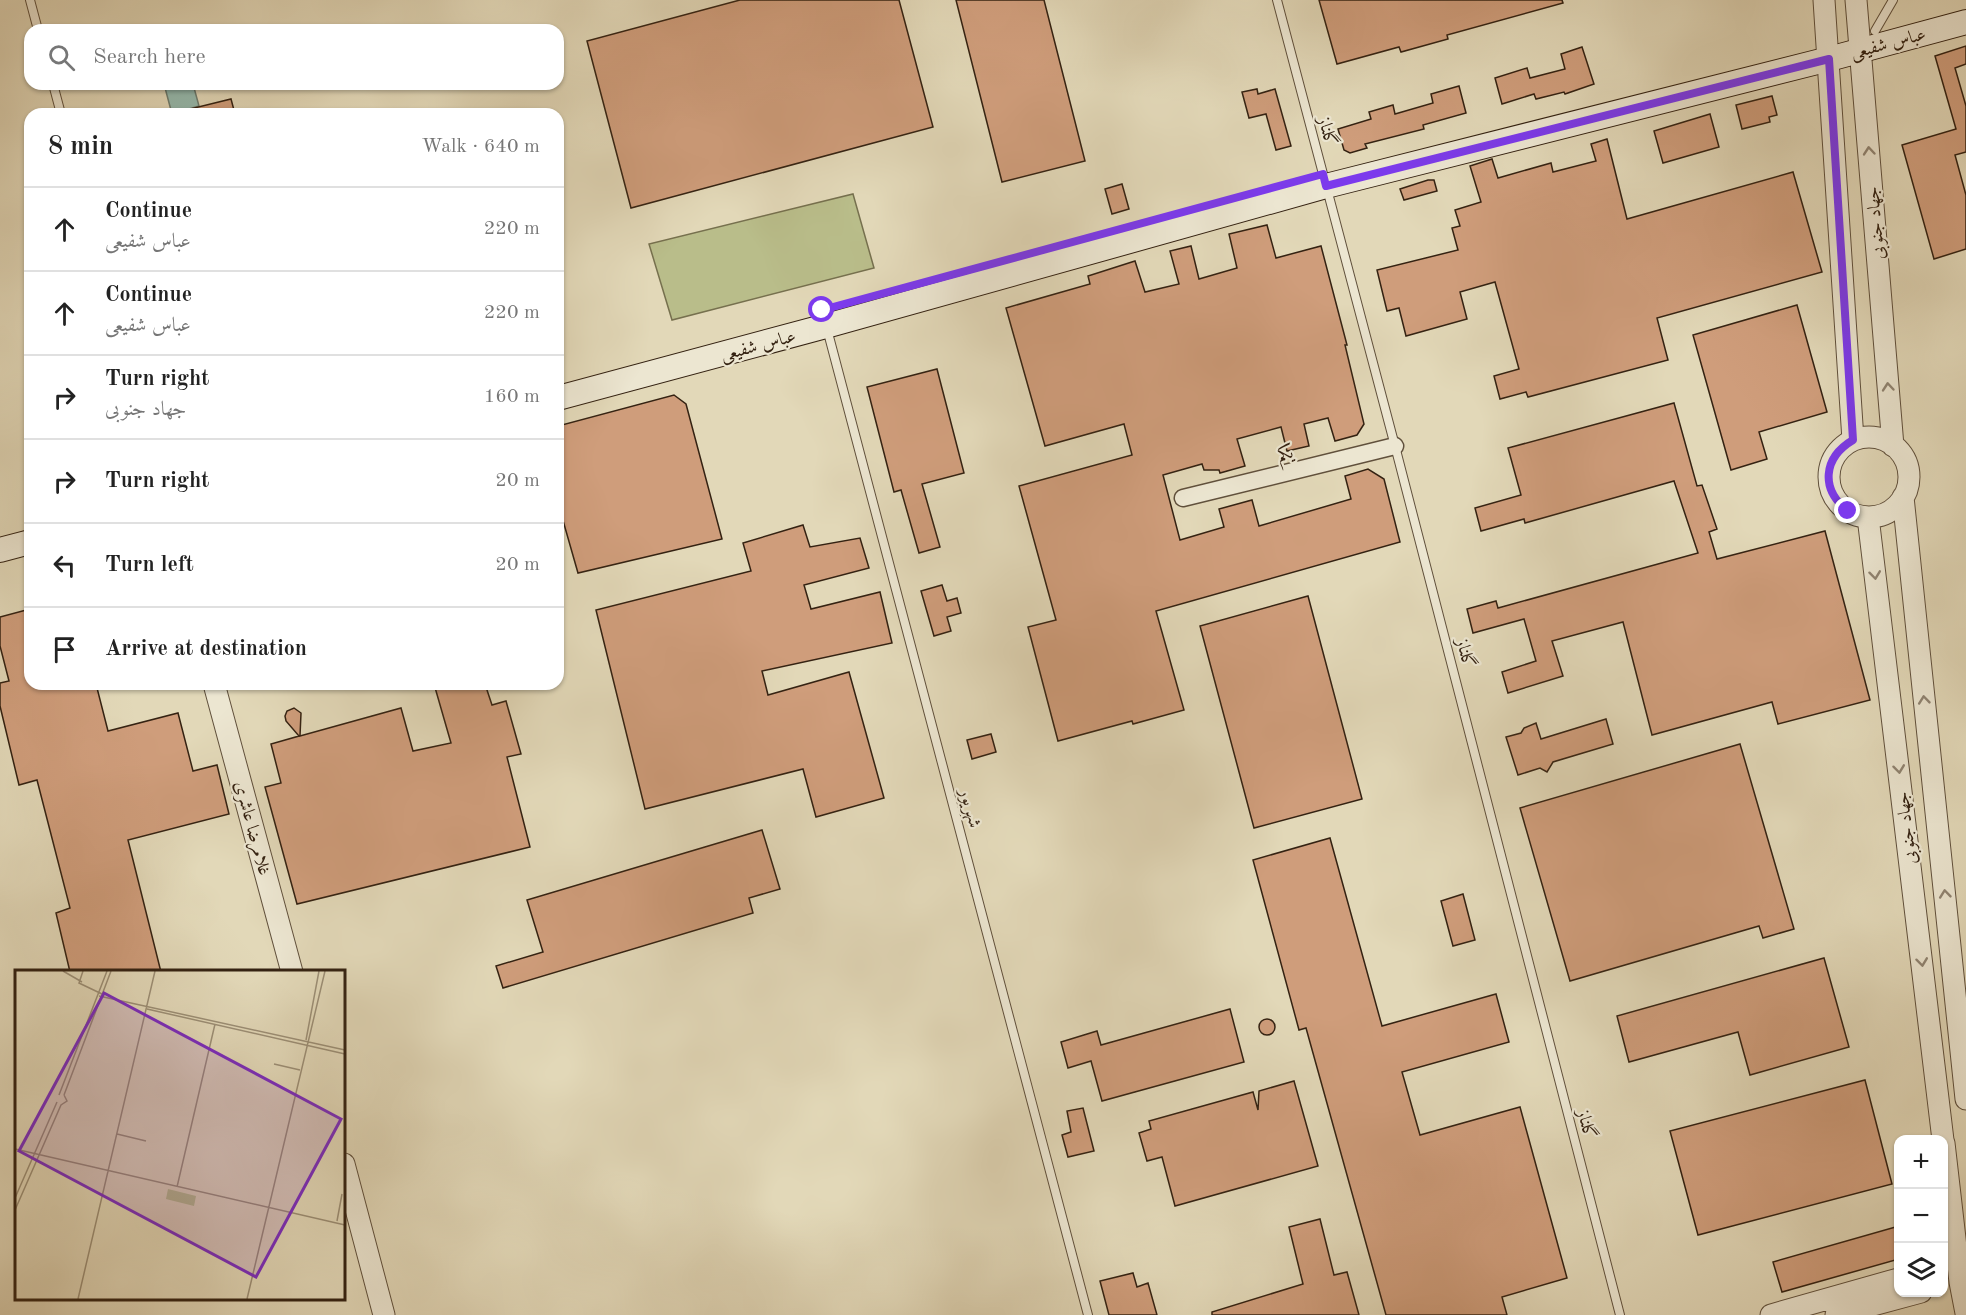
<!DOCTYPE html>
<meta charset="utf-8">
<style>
:root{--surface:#fff;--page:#f2f2f2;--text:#222;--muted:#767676;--line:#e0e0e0}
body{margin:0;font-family:"Old Standard TT",Amiri,serif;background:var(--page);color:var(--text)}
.controls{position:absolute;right:18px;bottom:18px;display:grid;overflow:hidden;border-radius:12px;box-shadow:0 2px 4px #0004}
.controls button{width:54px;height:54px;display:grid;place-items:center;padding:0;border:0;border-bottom:2px solid var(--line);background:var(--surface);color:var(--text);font:30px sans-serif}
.stop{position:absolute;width:18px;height:18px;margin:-14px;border:4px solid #7c3aed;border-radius:50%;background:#fff}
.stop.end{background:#7c3aed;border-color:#fff;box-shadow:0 2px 6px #0008}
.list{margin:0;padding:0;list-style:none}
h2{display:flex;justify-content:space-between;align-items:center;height:78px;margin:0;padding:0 24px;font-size:26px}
h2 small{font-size:20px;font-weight:400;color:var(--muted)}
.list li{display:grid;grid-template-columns:39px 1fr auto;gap:18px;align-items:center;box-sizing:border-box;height:84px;padding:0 24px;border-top:2px solid var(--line)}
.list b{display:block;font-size:22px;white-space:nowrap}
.list p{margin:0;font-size:20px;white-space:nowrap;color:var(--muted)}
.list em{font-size:20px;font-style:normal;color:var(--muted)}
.icon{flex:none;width:33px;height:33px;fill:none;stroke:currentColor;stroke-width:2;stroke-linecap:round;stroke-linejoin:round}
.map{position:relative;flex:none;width:1966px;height:1315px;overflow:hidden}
.search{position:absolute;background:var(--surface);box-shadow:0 2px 4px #0004;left:24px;top:24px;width:540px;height:66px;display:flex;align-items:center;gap:15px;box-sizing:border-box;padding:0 21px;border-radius:18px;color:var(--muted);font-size:22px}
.panel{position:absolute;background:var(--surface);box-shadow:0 2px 4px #0004;left:24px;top:108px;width:540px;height:582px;border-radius:18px}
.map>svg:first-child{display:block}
.green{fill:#b9bd8a;stroke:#76704e;stroke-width:1.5}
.water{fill:#95baae;stroke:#6e7d70;stroke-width:1.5}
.building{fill:#cf9d7b;stroke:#342212;stroke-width:1.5}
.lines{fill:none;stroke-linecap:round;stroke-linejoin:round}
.service-casing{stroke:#60503c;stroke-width:10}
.minor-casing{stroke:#60503c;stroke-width:19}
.tertiary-casing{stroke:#60503c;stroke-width:23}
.secondary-casing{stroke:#342212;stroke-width:26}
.service{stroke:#ece6d1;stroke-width:8}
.minor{stroke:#ece6d1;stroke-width:16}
.tertiary{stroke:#ece6d1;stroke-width:21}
.secondary{stroke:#ece6d1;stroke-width:24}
.oneway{stroke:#908472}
.route{stroke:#7c3aed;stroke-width:8}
.labels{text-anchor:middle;stroke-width:4.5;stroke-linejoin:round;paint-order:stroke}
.street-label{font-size:18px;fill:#342212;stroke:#ece6d1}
.inset-road{fill:none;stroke:#9c8f76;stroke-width:1.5}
.view{fill:#7b2cbf;fill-opacity:0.15;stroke:#7b2cbf;stroke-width:3}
.inset-edge{fill:none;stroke:#342212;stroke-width:3}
</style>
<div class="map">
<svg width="1966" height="1315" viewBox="0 0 1966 1315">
<rect width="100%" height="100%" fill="#e2d8b8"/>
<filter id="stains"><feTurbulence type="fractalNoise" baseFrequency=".00333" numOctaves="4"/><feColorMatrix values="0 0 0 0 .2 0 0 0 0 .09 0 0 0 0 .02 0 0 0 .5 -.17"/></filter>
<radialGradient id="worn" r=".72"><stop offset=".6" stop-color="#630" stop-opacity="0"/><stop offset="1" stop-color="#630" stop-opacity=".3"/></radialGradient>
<path class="green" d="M853,194L874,268L672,320L649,244Z"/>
<path class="water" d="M164,84H193L199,106L172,114Z"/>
<path class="building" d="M740,0H899L933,127L631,208L587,41Z
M956,0H1044L1085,161L1002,182Z
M1319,0H1562L1563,3L1447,35L1448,39L1401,52L1399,47L1337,64Z
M1966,46V64L1955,68L1966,106V152L1955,155L1966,195V249L1934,259L1902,145L1956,129L1935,56Z
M1582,47L1594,84L1565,94L1564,92L1536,99L1534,94L1502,104L1495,78L1527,68L1530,78L1565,69L1561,54Z
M1459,86L1466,113L1423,125L1424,129L1365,144L1367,148L1350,153L1344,150L1338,129L1371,119L1369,112L1393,105L1395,114L1433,103L1431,94Z
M1257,89L1258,94L1275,89L1291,146L1276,150L1266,114L1249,118L1242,92Z
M1772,96L1777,115L1769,117L1770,122L1742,129L1736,105Z
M231,99L235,114H190V109Z
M1710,114L1719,147L1663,163L1654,131Z
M1607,139L1627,219L1793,172L1822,272L1657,318L1668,360L1528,397L1526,392L1500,399L1494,376L1519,369L1495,282L1460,292L1467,319L1406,336L1399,308L1387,311L1377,270L1458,250L1452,228L1460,226L1455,210L1481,202L1470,166L1492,159L1498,178L1551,163L1553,172L1596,161L1591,144Z
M1428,180H1434L1437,191L1404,200L1400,189Z
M1122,184L1129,209L1112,214L1105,189Z
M1267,225L1276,258L1321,246L1347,345H1345L1364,424L1357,435L1335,441L1328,418L1304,424L1309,446L1287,451L1281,427L1237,439L1245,466L1220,473L1219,470H1204L1202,464L1163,475L1180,540L1224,527L1219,509L1252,500L1259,526L1351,499L1345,476L1368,469L1384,479L1400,542L1156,611L1184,710L1133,724L1132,721L1058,741L1028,627L1056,620L1019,486L1132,455L1124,424L1045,446L1006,308L1090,284L1088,276L1135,261L1145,292L1179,284L1170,251L1191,246L1199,279L1237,268L1229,234Z
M1797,305L1827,412L1759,432L1767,459L1731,470L1693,335Z
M937,369L964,473L922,484L940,547L919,553L901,490L894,492L867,387Z
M674,395L686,404L722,539L578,573L558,503V426Z
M1674,403L1697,486L1702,485L1717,529L1709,532L1717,559L1825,531L1870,700L1778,724L1772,702L1652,735L1623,622L1552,641L1563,676L1508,693L1502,672L1536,661L1524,619L1473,633L1467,609L1496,601L1498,608L1698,553L1674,481L1525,523L1524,519L1481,531L1475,508L1521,495L1508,448Z
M803,525L810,547L860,538L869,568L804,585L811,609L880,592L892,643L762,671L768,695L849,672L884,798L816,817L803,769L645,809L596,610L751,571L743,543Z
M942,585L947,601L957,598L961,613L947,617L951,631L934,636L921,591Z
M1308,596L1362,799L1254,828L1200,626Z
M30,609V684H96L108,731L178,713L193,771L217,765L229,814L128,840L161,972H70L56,913L70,908L37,780L19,785L0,706V683L9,681L0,646V617Z
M434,684H485L492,705L506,701L521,754L507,757L530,847L297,904L265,787L281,783L271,744L299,736L286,721L285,716L287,711L294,708L301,713L300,736L401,708L413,751L451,743Z
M1606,719L1613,744L1553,762L1547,772L1540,768L1518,775L1506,737L1521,733L1524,728L1536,723L1541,739Z
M991,734L996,752L972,759L967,740Z
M1740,744L1794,929L1763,938L1759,926L1570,981L1520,808Z
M762,830L780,889L749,898L753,913L503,988L496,966L543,952L527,900Z
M1330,838L1382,1026L1496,994L1509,1042L1402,1072L1420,1135L1520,1107L1567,1278L1502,1297L1507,1315H1386L1306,1028L1299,1030L1253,860Z
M1463,894L1475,940L1453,946L1441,901Z
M1824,958L1849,1047L1750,1075L1738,1032L1629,1062L1617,1016Z
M1230,1009L1244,1062L1102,1101L1091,1061L1068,1068L1061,1042L1097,1031L1101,1045Z
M1259 1027a8 8 0 1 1 16 0a8 8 0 1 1-16 0Z
M1865,1080L1892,1184L1698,1235L1670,1131Z
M1294,1081L1318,1166L1175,1206L1162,1157L1147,1161L1139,1133L1151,1129L1149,1121L1253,1092L1258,1110L1259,1091Z
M1083,1108L1094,1151L1068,1157L1062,1135L1071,1132L1067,1111Z
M1320,1219L1334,1275L1347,1272L1359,1315H1212V1312L1303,1284L1289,1227Z
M1899,1226V1259L1782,1292L1773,1262Z
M1133,1273L1137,1287L1148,1283L1157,1315H1109L1100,1281Z"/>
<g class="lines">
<g class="service-casing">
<path id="service" d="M30,0L38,30
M1277,0L1395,446L1620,1315
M1875,31L1893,0
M53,84L61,114
M822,310L1088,1315"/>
</g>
<g class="minor-casing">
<path id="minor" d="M1183,498L1395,446"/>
</g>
<g class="tertiary-casing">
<path id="tertiary" d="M1824,0L1853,440
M1856,0L1893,446
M1829 477a40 40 0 1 1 80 0a40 40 0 1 1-80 0Z
M1903,497L1966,1099
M1868,517L1943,1140
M214,684L292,972
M1944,1143L1960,1282L1966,1313
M344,1164L384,1315
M1771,1315L1898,1279
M1836,1315L1921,1292"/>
</g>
<g class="secondary-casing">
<path id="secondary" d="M558,398L826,326L1326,186L1829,59L1966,22
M0,550L30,542"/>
</g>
<use href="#service" class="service"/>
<use href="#minor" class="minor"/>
<use href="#tertiary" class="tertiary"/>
<use href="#secondary" class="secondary"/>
</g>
<defs><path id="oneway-chevron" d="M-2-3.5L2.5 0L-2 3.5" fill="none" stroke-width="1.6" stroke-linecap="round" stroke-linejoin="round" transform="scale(1.5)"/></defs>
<g class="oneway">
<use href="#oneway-chevron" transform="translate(1869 151) rotate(-95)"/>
<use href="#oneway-chevron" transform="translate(1888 387) rotate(-95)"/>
<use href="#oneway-chevron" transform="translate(1875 575) rotate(83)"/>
<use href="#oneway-chevron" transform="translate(1924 700) rotate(-96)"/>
<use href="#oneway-chevron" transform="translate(1899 769) rotate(83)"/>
<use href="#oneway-chevron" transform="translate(1945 894) rotate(-96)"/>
<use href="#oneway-chevron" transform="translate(1922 962) rotate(83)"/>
</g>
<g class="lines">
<path class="route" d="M822,310L1323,174L1326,186L1829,59L1853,440C1823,458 1820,489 1848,511"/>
</g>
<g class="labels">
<g class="street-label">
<text transform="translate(1888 43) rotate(-15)" y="6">عباس شفیعی</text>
<text transform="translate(1328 131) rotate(75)" y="6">گلناز</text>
<text transform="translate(1875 223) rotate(-95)" y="6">جهاد جنوبی</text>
<text transform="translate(758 345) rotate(-15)" y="6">عباس شفیعی</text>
<text transform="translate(1285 453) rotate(-14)" y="6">یکم</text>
<text transform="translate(1466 653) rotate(76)" y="6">گلناز</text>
<text transform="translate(971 808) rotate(75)" y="6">شهریور</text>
<text transform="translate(253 828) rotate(75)" y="6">غلامرضا عاشری</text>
<text transform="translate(1906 828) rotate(-97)" y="6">جهاد جنوبی</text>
<text transform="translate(1587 1124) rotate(76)" y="6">گلناز</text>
</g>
</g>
<g transform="translate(15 970)">
<rect width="330" height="330" fill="#e2d8b8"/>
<path d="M153,219L181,226L179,236L151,229Z" fill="#b9bd8a"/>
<path class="inset-road" d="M48,1L67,12M68,1L64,13L87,24M84,26L330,80M132,39L330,84M291,70L304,1M259,94L285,100M44,125L92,1M49,125L96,1M102,164L131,171M0,179L330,255M162,217L200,54M0,228L42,132M0,240L46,135L52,131L49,125M322,251L327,224M63,329L140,1M232,329L310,1"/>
<path class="view" d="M89,23L326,149L241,307L4,181Z"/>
<rect width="330" height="330" class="inset-edge"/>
</g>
<rect width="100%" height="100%" filter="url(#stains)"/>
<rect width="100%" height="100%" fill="url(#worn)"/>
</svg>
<div class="controls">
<button>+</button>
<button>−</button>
<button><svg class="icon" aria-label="layers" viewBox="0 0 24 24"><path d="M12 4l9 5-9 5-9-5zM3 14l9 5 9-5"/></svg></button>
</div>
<div class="stop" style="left:822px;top:310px"></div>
<div class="stop end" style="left:1848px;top:511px"></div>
<div class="search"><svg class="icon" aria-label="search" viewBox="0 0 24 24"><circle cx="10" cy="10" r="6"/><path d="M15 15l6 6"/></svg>Search here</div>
<section class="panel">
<h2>8 min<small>Walk · 640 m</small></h2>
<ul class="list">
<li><svg class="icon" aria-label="ahead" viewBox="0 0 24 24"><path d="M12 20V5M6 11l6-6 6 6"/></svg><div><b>Continue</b><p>عباس شفیعی</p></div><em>220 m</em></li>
<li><svg class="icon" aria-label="ahead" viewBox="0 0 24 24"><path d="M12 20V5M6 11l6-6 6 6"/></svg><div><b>Continue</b><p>عباس شفیعی</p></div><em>220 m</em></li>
<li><svg class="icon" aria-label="right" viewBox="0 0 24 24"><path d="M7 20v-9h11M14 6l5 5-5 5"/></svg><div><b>Turn right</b><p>جهاد جنوبی</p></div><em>160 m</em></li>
<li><svg class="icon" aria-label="right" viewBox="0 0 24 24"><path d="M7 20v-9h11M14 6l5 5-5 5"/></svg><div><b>Turn right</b></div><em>20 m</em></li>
<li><svg class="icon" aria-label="left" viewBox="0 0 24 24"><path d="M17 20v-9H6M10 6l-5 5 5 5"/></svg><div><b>Turn left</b></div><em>20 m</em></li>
<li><svg class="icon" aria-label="arrive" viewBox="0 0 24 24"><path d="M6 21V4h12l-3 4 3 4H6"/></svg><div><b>Arrive at destination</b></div></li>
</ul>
</section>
</div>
